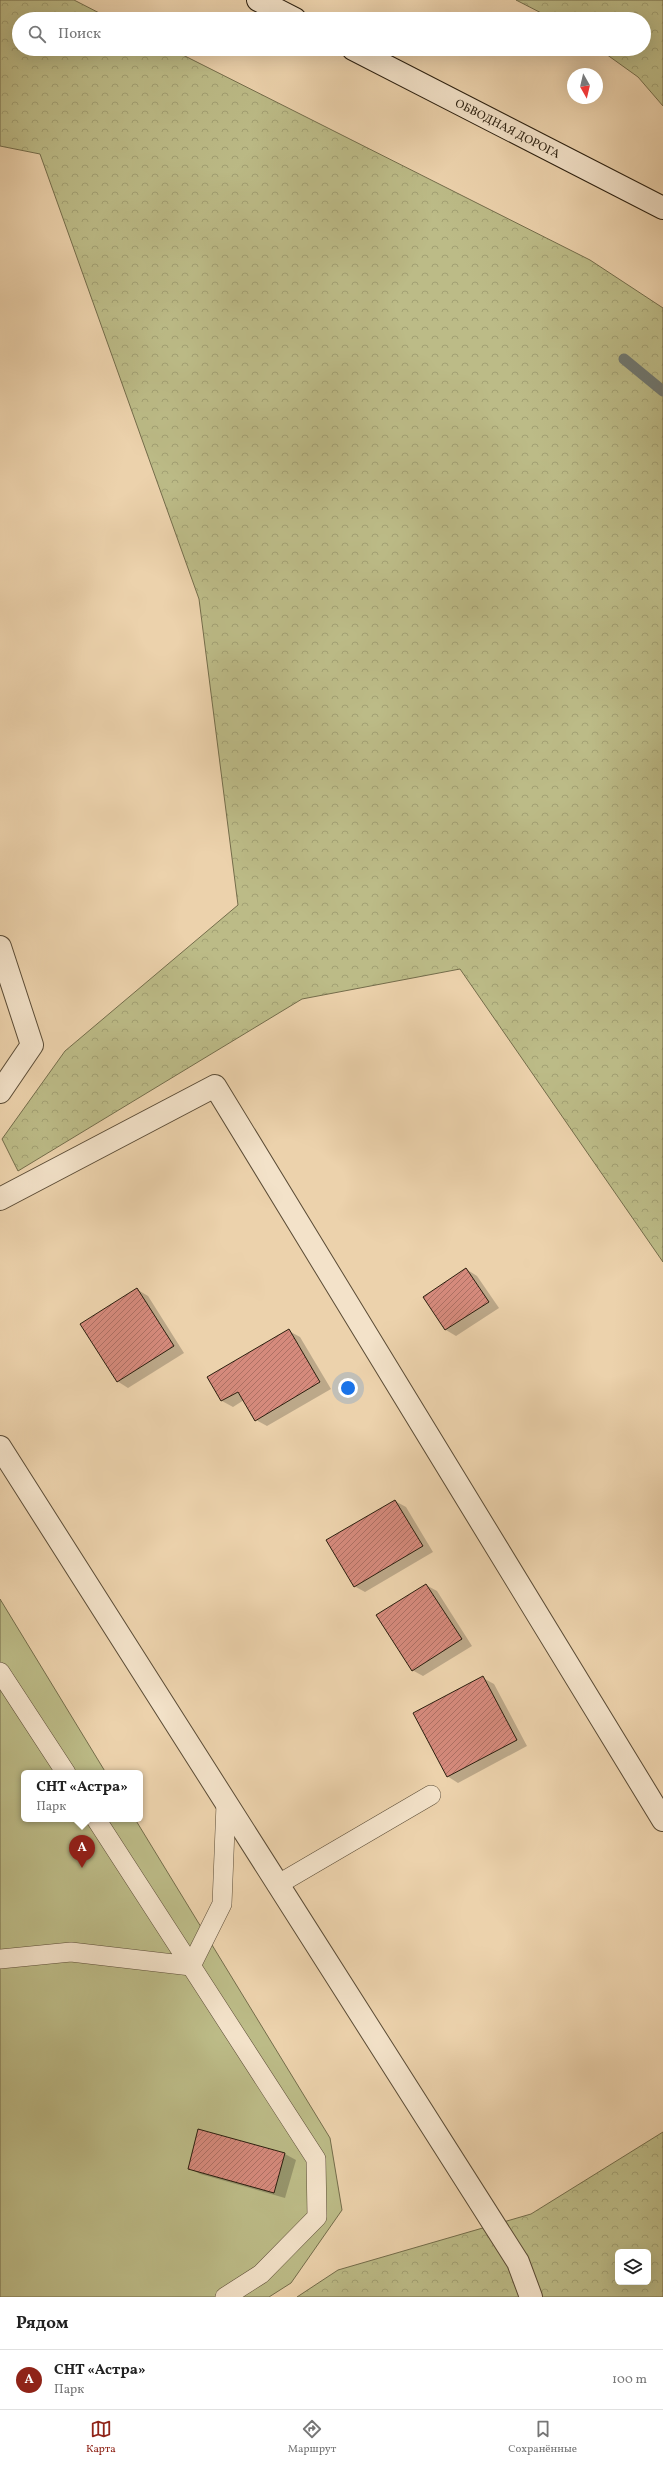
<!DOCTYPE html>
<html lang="ru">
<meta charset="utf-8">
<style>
:root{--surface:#fff;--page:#f6f6f6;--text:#222;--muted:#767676;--line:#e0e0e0;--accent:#8f2418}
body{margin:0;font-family:Vollkorn,serif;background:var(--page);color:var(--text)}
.controls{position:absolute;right:12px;bottom:12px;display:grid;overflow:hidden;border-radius:6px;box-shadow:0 4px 16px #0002}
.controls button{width:36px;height:36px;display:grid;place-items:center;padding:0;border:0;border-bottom:1px solid var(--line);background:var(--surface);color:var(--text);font:20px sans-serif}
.compass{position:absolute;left:567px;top:68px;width:36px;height:36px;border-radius:50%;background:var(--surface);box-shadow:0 4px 16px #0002;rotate:172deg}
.you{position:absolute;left:348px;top:1388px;width:14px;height:14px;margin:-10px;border:3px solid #fff;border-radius:50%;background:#1a73e8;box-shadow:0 0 0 6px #1a73e833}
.badge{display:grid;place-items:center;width:26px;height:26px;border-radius:50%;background:var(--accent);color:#fff;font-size:13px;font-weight:700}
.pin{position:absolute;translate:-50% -33px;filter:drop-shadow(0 1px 2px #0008)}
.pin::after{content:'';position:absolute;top:21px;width:14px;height:12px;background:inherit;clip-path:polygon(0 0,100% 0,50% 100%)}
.popup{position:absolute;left:21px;top:1770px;width:122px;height:52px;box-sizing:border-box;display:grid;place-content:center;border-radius:6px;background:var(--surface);filter:drop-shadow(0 1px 3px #0005);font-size:13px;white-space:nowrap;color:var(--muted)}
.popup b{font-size:15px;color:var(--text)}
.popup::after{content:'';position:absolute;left:50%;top:100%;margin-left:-8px;border:8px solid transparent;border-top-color:var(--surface)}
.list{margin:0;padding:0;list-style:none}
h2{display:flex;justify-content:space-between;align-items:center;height:52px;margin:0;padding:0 16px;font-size:17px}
h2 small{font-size:13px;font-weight:400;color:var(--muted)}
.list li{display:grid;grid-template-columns:26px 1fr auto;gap:12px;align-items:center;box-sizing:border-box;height:60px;padding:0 16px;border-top:1px solid var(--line)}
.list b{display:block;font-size:15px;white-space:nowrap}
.list p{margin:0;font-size:13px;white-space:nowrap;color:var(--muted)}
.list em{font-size:13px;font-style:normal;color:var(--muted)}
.icon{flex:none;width:22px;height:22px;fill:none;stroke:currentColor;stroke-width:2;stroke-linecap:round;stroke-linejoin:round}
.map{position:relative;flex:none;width:663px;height:2297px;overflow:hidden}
.search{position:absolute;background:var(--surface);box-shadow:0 4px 16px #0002;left:12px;right:12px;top:12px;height:44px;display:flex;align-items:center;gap:10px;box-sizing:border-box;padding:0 14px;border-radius:22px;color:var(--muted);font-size:15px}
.sheet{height:112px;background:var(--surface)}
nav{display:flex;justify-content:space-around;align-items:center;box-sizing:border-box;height:56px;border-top:1px solid var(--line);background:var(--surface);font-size:11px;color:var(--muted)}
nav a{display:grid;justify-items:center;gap:2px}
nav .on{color:var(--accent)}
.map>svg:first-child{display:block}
.green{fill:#bcbb87;stroke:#746d4b}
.forest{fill:url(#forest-crowns);stroke:#746d4b;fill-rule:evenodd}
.shadow{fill:#0003}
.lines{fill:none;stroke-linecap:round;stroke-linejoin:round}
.stream{stroke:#707973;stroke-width:11}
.building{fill:url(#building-hatch);stroke:#2b1f0f}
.lane-casing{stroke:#5b4c36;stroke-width:20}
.street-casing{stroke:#5b4c36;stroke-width:24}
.secondary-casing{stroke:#2b1f0f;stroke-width:24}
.lane{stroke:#f3e2c9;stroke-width:19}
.street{stroke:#f3e2c9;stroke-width:22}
.secondary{stroke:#f3e2c9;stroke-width:22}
.labels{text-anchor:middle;stroke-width:4;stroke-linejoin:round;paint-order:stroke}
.street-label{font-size:12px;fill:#2b1f0f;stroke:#f3e2c9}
</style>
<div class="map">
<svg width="663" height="2297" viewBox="0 0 663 2297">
<defs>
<pattern id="forest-crowns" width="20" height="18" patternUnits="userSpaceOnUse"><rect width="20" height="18" fill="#bcbb87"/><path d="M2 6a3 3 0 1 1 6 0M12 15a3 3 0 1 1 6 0" fill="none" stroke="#a2a073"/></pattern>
<pattern id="building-hatch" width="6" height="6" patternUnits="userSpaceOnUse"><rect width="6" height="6" fill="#d58a7c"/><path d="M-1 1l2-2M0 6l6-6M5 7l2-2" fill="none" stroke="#ad7064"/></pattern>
</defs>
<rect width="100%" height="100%" fill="#ecd2ac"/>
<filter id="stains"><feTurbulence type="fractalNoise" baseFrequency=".005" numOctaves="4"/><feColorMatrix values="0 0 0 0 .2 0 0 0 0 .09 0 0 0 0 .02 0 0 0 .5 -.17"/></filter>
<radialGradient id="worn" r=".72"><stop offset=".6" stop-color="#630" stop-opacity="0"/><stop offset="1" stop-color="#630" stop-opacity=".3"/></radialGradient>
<path class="green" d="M0,1599L106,1773H24V1819H135L330,2138L342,2210L291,2283L269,2297H0Z"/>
<path class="forest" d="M0,0H74L111,19H19V49H171L590,260L663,308V1262L460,969L302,999L18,1171L2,1139L65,1051L238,905L199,599L40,154L0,146Z
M516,0H663V106L638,77L599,49H644V19H553Z
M663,2132V2297H297L338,2270L531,2214ZM618,2252H648V2282H618Z"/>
<path class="shadow" d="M466,1269L477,1276L499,1308L456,1336L446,1330L424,1297Z
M138,1290L148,1296L184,1353L128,1388L117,1381Z
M289,1331L300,1337L331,1389L267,1426L256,1420L244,1400L233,1407L222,1401L209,1378Z
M395,1501L406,1507L433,1552L365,1592L354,1586Z
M426,1585L437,1591L472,1646L423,1676L412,1670Z
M483,1678L494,1684L527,1746L458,1783L447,1776Z
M199,2130L285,2154L296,2160L285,2198L200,2174L189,2168Z"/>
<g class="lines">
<path class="stream" d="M624,359L663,391"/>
</g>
<path class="building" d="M466,1268L489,1302L445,1330L423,1297Z
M137,1288L174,1346L117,1382L80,1324Z
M289,1329L320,1382L255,1421L238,1392L221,1401L207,1377Z
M395,1500L423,1546L354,1587L326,1540Z
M426,1584L462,1639L412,1671L376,1615Z
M483,1676L517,1740L447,1777L413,1713Z
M198,2129L285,2153L274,2193L188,2169Z"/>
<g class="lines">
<g class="lane-casing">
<path id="lane" d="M0,1672L66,1773
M96,1819L316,2159L317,2217L261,2274L225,2297
M277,1885L431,1795
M0,1959L71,1952L191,1966L222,1904L226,1804"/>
</g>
<g class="street-casing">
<path id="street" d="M0,947L32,1045L0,1092
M0,1199L215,1086L663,1820
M0,1447L518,2262L531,2297"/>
</g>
<g class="secondary-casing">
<g id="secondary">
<path d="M258,0L295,19"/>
<path id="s1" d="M353,49L663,208"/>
</g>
</g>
<use href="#lane" class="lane"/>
<use href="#street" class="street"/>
<use href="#secondary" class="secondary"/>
</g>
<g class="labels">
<g class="street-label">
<text dy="4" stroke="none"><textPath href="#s1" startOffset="174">ОБВОДНАЯ ДОРОГА</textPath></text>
</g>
</g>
<rect width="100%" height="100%" filter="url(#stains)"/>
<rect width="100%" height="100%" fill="url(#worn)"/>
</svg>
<div class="controls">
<button><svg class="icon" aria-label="layers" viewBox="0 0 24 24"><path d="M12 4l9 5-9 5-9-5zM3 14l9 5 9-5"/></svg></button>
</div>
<svg class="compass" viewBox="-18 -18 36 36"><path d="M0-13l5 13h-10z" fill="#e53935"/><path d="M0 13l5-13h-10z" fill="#767676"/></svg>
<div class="you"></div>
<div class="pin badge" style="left:82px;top:1868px">A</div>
<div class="popup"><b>СНТ «Астра»</b>Парк</div>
<div class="search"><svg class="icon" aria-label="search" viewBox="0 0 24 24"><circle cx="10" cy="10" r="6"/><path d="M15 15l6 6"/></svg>Поиск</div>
</div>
<section class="sheet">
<h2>Рядом<small></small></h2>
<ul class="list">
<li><span class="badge">A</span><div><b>СНТ «Астра»</b><p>Парк</p></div><em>100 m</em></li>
</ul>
</section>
<nav>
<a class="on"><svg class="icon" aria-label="map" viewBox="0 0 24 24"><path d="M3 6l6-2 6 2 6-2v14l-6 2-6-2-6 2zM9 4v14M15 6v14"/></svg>Карта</a>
<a><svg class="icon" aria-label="directions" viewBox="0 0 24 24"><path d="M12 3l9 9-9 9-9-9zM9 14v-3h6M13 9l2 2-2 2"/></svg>Маршрут</a>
<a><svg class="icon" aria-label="saved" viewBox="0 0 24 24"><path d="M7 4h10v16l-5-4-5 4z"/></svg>Сохранённые</a>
</nav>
